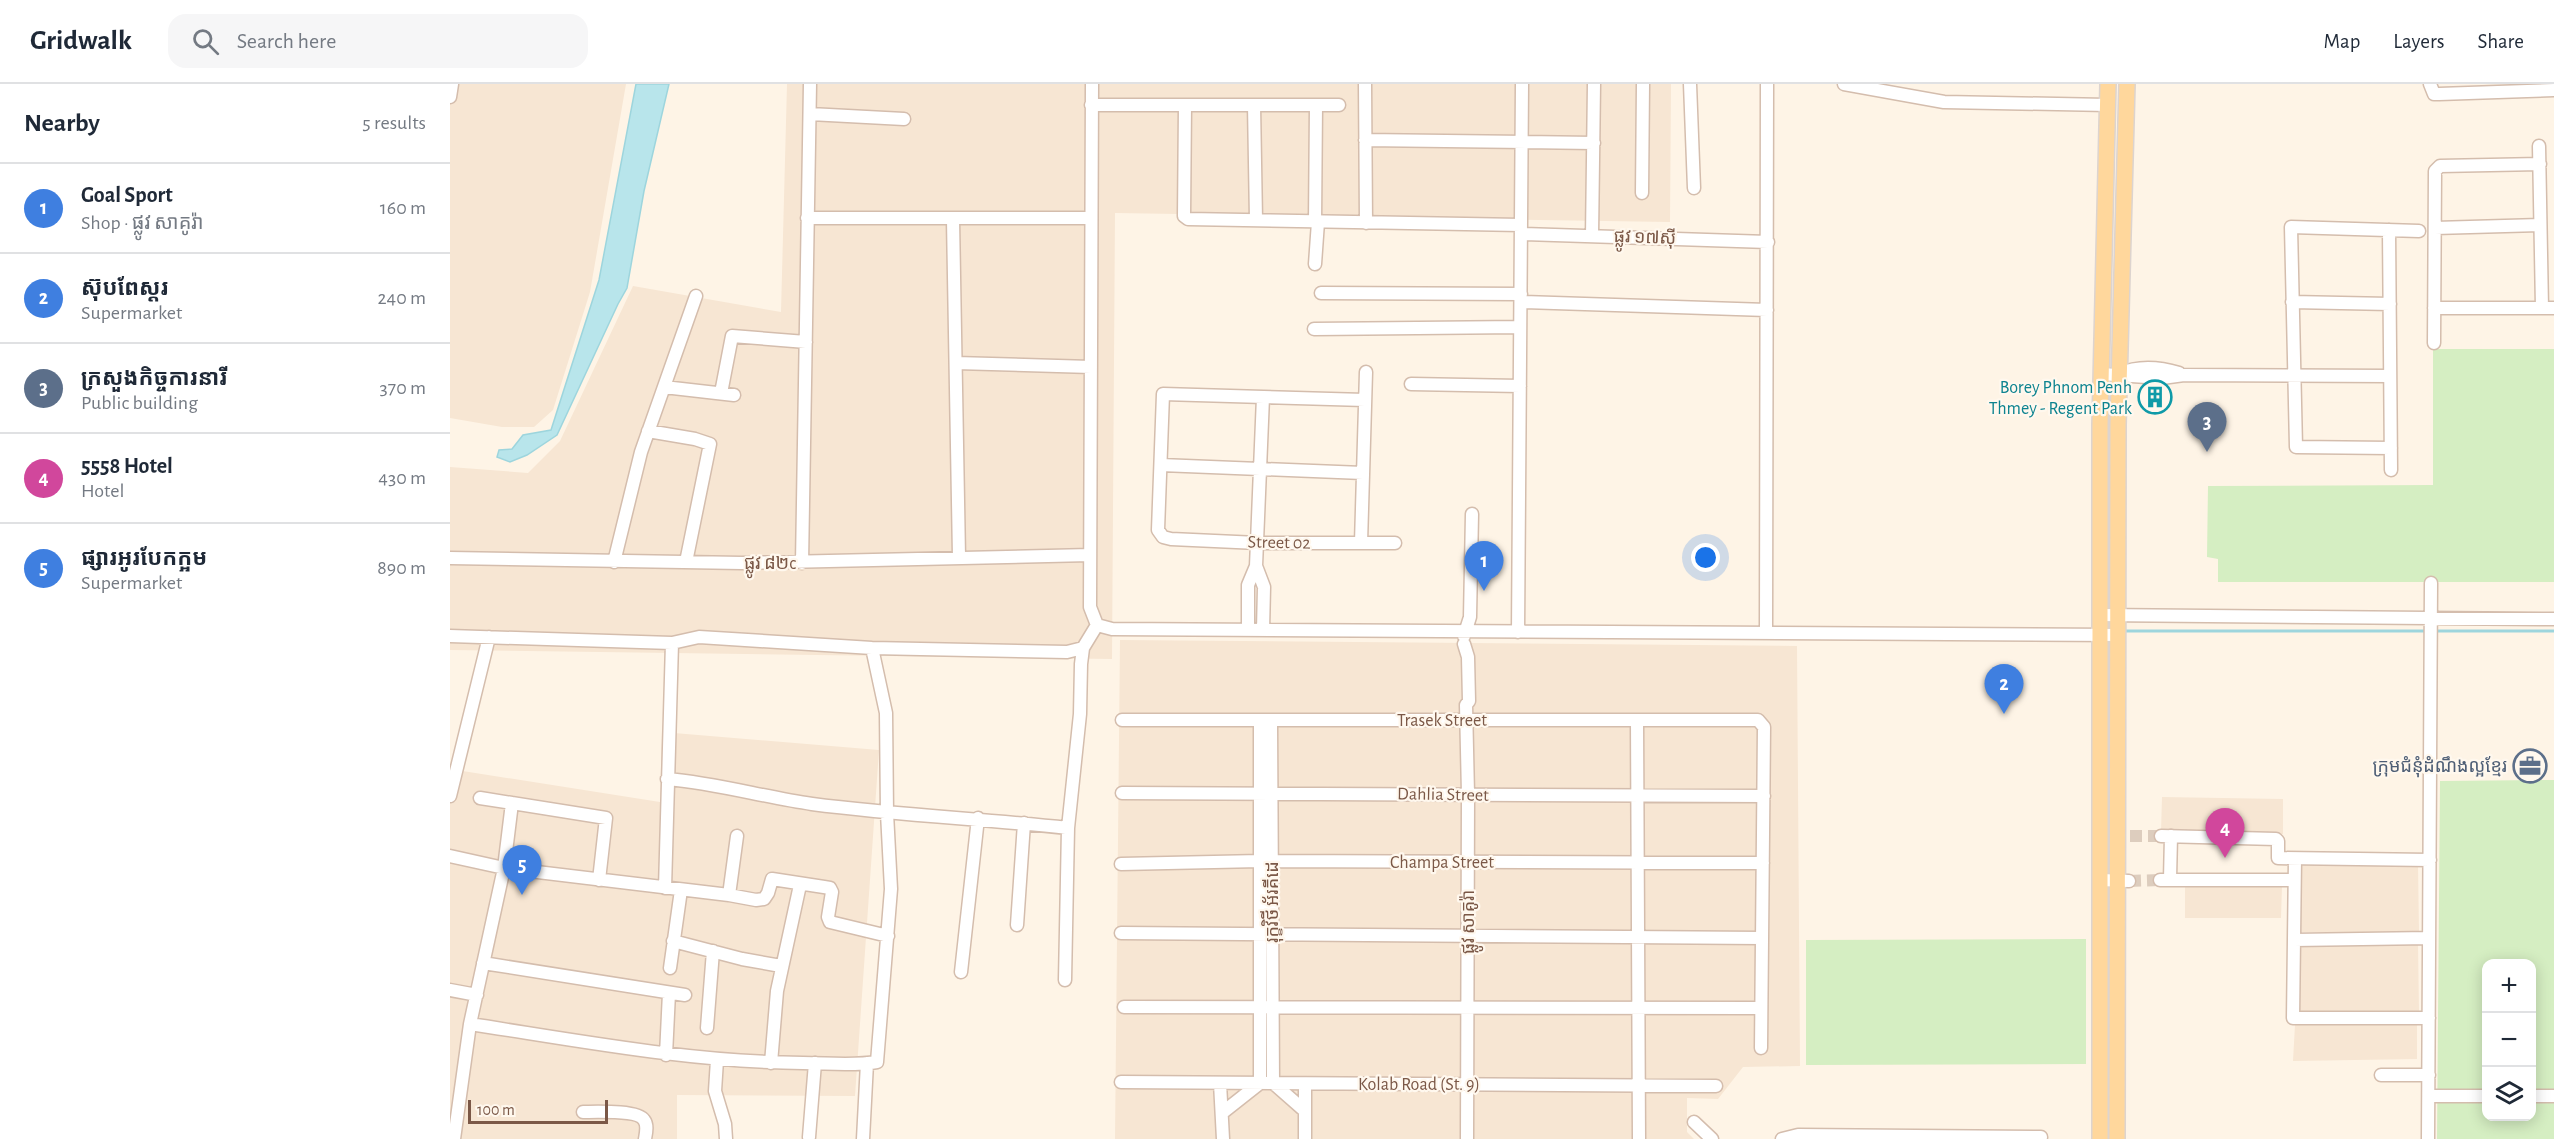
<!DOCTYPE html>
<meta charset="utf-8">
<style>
:root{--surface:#fff;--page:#f6f6f7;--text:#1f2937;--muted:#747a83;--line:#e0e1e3;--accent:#b45309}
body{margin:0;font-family:"Alegreya Sans","Noto Sans Khmer",sans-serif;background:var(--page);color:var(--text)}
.controls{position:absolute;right:18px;bottom:18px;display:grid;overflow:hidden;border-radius:12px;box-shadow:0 3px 15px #0003}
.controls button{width:54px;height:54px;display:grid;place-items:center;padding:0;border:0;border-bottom:2px solid var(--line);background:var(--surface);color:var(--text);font:30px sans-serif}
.scale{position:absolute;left:18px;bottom:15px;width:140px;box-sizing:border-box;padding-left:6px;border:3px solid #7b5847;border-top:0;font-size:16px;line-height:21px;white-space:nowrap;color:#7b5847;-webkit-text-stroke:4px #fff8ee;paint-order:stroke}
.you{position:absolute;left:1256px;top:474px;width:21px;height:21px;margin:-15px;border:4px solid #fff;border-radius:50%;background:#1a73e8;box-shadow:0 0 0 9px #1a73e833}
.badge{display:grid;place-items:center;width:39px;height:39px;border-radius:50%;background:var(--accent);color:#fff;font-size:20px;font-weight:700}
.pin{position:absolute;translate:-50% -50px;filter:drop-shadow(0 2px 3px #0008)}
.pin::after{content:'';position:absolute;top:32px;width:21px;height:18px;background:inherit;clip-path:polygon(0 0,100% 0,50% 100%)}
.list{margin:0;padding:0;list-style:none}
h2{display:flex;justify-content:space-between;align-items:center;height:78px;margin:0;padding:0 24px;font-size:26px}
h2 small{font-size:20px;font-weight:400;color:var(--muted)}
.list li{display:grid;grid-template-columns:39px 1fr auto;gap:18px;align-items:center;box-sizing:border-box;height:90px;padding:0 24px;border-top:2px solid var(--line)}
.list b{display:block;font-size:22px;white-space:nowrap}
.list p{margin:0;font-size:20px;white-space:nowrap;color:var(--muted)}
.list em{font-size:20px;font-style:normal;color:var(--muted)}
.icon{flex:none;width:33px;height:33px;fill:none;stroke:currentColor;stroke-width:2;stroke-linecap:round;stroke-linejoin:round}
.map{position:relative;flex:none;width:2104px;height:1055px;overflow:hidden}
header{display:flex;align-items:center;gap:36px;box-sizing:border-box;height:84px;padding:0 30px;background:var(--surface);border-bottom:2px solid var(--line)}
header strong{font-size:28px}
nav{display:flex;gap:33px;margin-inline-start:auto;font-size:21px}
.search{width:420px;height:54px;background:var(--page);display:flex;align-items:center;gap:15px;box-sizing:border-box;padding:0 21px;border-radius:18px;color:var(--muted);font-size:22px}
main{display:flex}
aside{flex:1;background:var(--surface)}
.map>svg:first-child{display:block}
.residential{fill:#f7e6d3}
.green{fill:#d5eec2;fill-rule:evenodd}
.water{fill:#b8e5eb;stroke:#9dd5dd;stroke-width:1.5}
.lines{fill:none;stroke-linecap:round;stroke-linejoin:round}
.stream{stroke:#9dd5dd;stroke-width:3}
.minor-tunnel{stroke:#ddcdbe;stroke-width:12;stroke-dasharray:12 6;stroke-linecap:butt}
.minor-casing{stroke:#d4bdad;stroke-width:15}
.major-casing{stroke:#ddd4cf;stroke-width:18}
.minor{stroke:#fff;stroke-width:12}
.major{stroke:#ffd79c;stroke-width:15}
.labels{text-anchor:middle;stroke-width:4.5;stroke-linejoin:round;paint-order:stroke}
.street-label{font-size:18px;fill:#7b5847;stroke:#fff8ee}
.culture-label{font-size:18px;fill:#0d838f;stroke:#fff8ee;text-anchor:end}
.service-label{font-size:18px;fill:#4e5e75;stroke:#fff8ee;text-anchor:end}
</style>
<header>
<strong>Gridwalk</strong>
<div class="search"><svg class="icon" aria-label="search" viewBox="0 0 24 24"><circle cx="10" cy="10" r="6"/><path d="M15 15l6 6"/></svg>Search here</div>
<nav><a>Map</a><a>Layers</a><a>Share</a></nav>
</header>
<main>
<aside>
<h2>Nearby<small>5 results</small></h2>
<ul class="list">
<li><span class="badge" style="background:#3f7fe0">1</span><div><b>Goal Sport</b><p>Shop · ផ្លូវ សាគូរ៉ា</p></div><em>160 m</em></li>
<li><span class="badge" style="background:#3f7fe0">2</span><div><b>ស៊ុបពែស្តរ</b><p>Supermarket</p></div><em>240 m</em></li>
<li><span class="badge" style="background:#5c6f8a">3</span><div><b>ក្រសួងកិច្ចការនារី</b><p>Public building</p></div><em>370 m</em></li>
<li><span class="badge" style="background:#d1479c">4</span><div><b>5558 Hotel</b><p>Hotel</p></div><em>430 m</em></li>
<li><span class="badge" style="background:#3f7fe0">5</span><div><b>ផ្សារអូរបែកក្អម</b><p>Supermarket</p></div><em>890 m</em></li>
</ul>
</aside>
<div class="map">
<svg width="2104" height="1055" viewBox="0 0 2104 1055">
<rect width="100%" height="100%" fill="#fef4e6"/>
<path class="residential" d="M0,0H176L140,208L103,326L84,343H52L0,334Z
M337,0H1221L1220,138L665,129L662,575L0,566V383L78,389L110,357L183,202L331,228Z
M670,556L1347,562L1350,982L1293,983L1268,1015L1237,1014V1048L1244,1055H665Z
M212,648L429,666L405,1012L227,1011V1055H0V685L210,718Z
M1712,713L1833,715V750L1711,748Z
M1850,781H1968L1969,848H1849Z
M1735,801L1832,802L1831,834H1735Z
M1968,859L1969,928H1849V860Z
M1967,939V975L1843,977L1845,941Z"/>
<path class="green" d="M1983,265H2104V498H1768V475L1757,473L1758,402L1983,401Z
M2104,696V1055H1987L1990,697ZM2036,880H2082V1032H2036Z
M1636,855V980L1356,981V856Z"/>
<path class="water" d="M186,0H219L194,107L177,204L168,220L107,351L77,371L60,378L47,373L49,366L62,365L73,351L101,346L149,196Z"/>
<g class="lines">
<path class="stream" d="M1676,547H1976
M1983,547H2104"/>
<path class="minor-tunnel" d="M1680,752H1711
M1679,797L1710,796"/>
<g class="minor-casing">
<path id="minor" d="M642,0L640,523L647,541L662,545L1668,551
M915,0L916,139
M1240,0L1244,104
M1394,0L1494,18L1658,21
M1980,0L1984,10H1989L2104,6
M0,13L2,0
M641,21H889
M735,21L734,132L738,135L1071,141
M804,21L806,136
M360,30L454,35
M915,56L1144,59
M2089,62L2092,224
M1192,109L1193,0
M357,134H641
M503,136L509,473
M865,138L866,21
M1985,144L2090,141
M1939,146L1941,386
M1071,150L1318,158
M1142,152L1144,0
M865,180L868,138
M871,209L1071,210
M1071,218L1317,226
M1842,218L1940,220
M1984,224H2104
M864,245L1070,243
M1984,259L1985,87L1990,82L2090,80
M506,279L641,283
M1651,290L1712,294L1734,291L1940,292
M1669,290C1689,281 1709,283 1729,289
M961,300L1070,302
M214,303L284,311
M271,309L282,252L356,258
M915,316L713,310L708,446L713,453L721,455L808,459H945
M198,347L245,355L260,360L236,478
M1941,364L1846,363L1841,143L1969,147
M711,381L913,389
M911,459L916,288
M0,474L292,479L640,471
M164,478L191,368L246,212
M352,479L360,0
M806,482L814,503L813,546
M1650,531L2104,535
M798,546V501L806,482L813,313
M1068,548L1072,0
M1316,549L1317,0
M0,552L222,559L249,553L422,564L617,568L633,564
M1014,552L1020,533L1022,430
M1014,560L1018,573L1019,617L1016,621L1018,710L1017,1055
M672,636H1308L1314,643L1311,964
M1187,636L1189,1055
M821,637L823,999L855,1027
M217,695C266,699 313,713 362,720C447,731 532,735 618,744
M672,709L1314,712
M0,712L39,553
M30,714L156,734L149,796
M1711,752L1826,755L1828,757V774L1980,776
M0,772L54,784L279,811L306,816L314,815L318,809L322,795L374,803L380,804L382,808L378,833L380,838L438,852
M1845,775L1843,934H1979
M671,780L810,777L1313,779
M1720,795L1721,752
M1650,796L1679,797
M1710,796H1844
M215,804L222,559
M279,811L287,752
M567,841L574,739
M671,849L1312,854
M1844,856L1979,854
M223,857L292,875L331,882
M33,879L235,911
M220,884L231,806
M511,888L528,734
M615,896L618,744L630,630L631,580L633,564L647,541
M0,906L27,911
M674,923L1311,924
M20,940C131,957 241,978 353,979C377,979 403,982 427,978L441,805L437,729L436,629L422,564
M257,944L263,867
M216,971L219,909
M267,976L265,1007L275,1040L276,1055
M321,979L327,907L350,801
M1931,991H1979
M671,998L1266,1002
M770,999L773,1055
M1979,1012H2036
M2082,1012H2104
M133,1028C145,1028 188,1026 194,1036C198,1041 196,1049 195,1055
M772,1029L810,999V637
M1244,1038L1262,1055
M359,1053L365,979
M4,1055L20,940L54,784L62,719
M413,1055L417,979
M855,1055V1000
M1332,1055L1348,1051L1591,1053
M1978,1055L1981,499"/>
</g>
<g class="major-casing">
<path id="major" d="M1650,1055V341L1658,0
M1667,1055L1668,341L1677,0"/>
</g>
<use href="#minor" class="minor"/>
<use href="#major" class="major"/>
</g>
<defs>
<g id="building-ring" transform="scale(1.725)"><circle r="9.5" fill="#fff8ee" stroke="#0f9aa8" stroke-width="1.5"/><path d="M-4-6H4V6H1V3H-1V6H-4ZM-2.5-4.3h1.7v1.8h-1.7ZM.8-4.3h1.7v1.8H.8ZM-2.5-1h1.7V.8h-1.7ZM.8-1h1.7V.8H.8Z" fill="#0f9aa8"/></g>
<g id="office-ring" transform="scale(1.725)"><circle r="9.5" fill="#fff8ee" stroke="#5c6f8a" stroke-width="1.5"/><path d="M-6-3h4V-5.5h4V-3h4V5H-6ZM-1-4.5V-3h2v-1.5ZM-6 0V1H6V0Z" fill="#5c6f8a"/></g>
</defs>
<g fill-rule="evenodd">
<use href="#building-ring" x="1705" y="313"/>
<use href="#office-ring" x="2080" y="682"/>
</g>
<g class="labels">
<g class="street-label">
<text transform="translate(1195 153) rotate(2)" y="6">ផ្លូវ ១៧ស៊ី</text>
<text transform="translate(829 458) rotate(1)" y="6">Street 02</text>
<text x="320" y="485">ផ្លូវ ៨២c</text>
<text x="992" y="642">Trasek Street</text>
<text transform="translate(993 710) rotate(1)" y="6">Dahlia Street</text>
<text x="992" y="784">Champa Street</text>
<text transform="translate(822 818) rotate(-90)" y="6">រុក្ខវិថី អ័រគីដេ</text>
<text transform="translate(1018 838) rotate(-90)" y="6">ផ្លូវ សាគូរ៉ា</text>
<text x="969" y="1006">Kolab Road (St. 9)</text>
</g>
<g class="culture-label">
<text x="1682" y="309">Borey Phnom Penh<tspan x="1682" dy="21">Thmey - Regent Park</tspan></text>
</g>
<g class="service-label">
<text x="2057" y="688">ក្រុមជំនុំដំណឹងល្អខ្មែរ</text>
</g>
</g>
</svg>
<div class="controls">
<button>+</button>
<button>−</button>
<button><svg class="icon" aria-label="layers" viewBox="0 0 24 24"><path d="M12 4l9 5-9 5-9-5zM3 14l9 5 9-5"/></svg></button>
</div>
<div class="scale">100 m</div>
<div class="you"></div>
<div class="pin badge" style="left:1034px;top:507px;background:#3f7fe0">1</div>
<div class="pin badge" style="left:1554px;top:630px;background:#3f7fe0">2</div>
<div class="pin badge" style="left:1757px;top:368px;background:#5c6f8a">3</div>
<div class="pin badge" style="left:1775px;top:774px;background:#d1479c">4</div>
<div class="pin badge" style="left:72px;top:811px;background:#3f7fe0">5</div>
</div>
</main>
